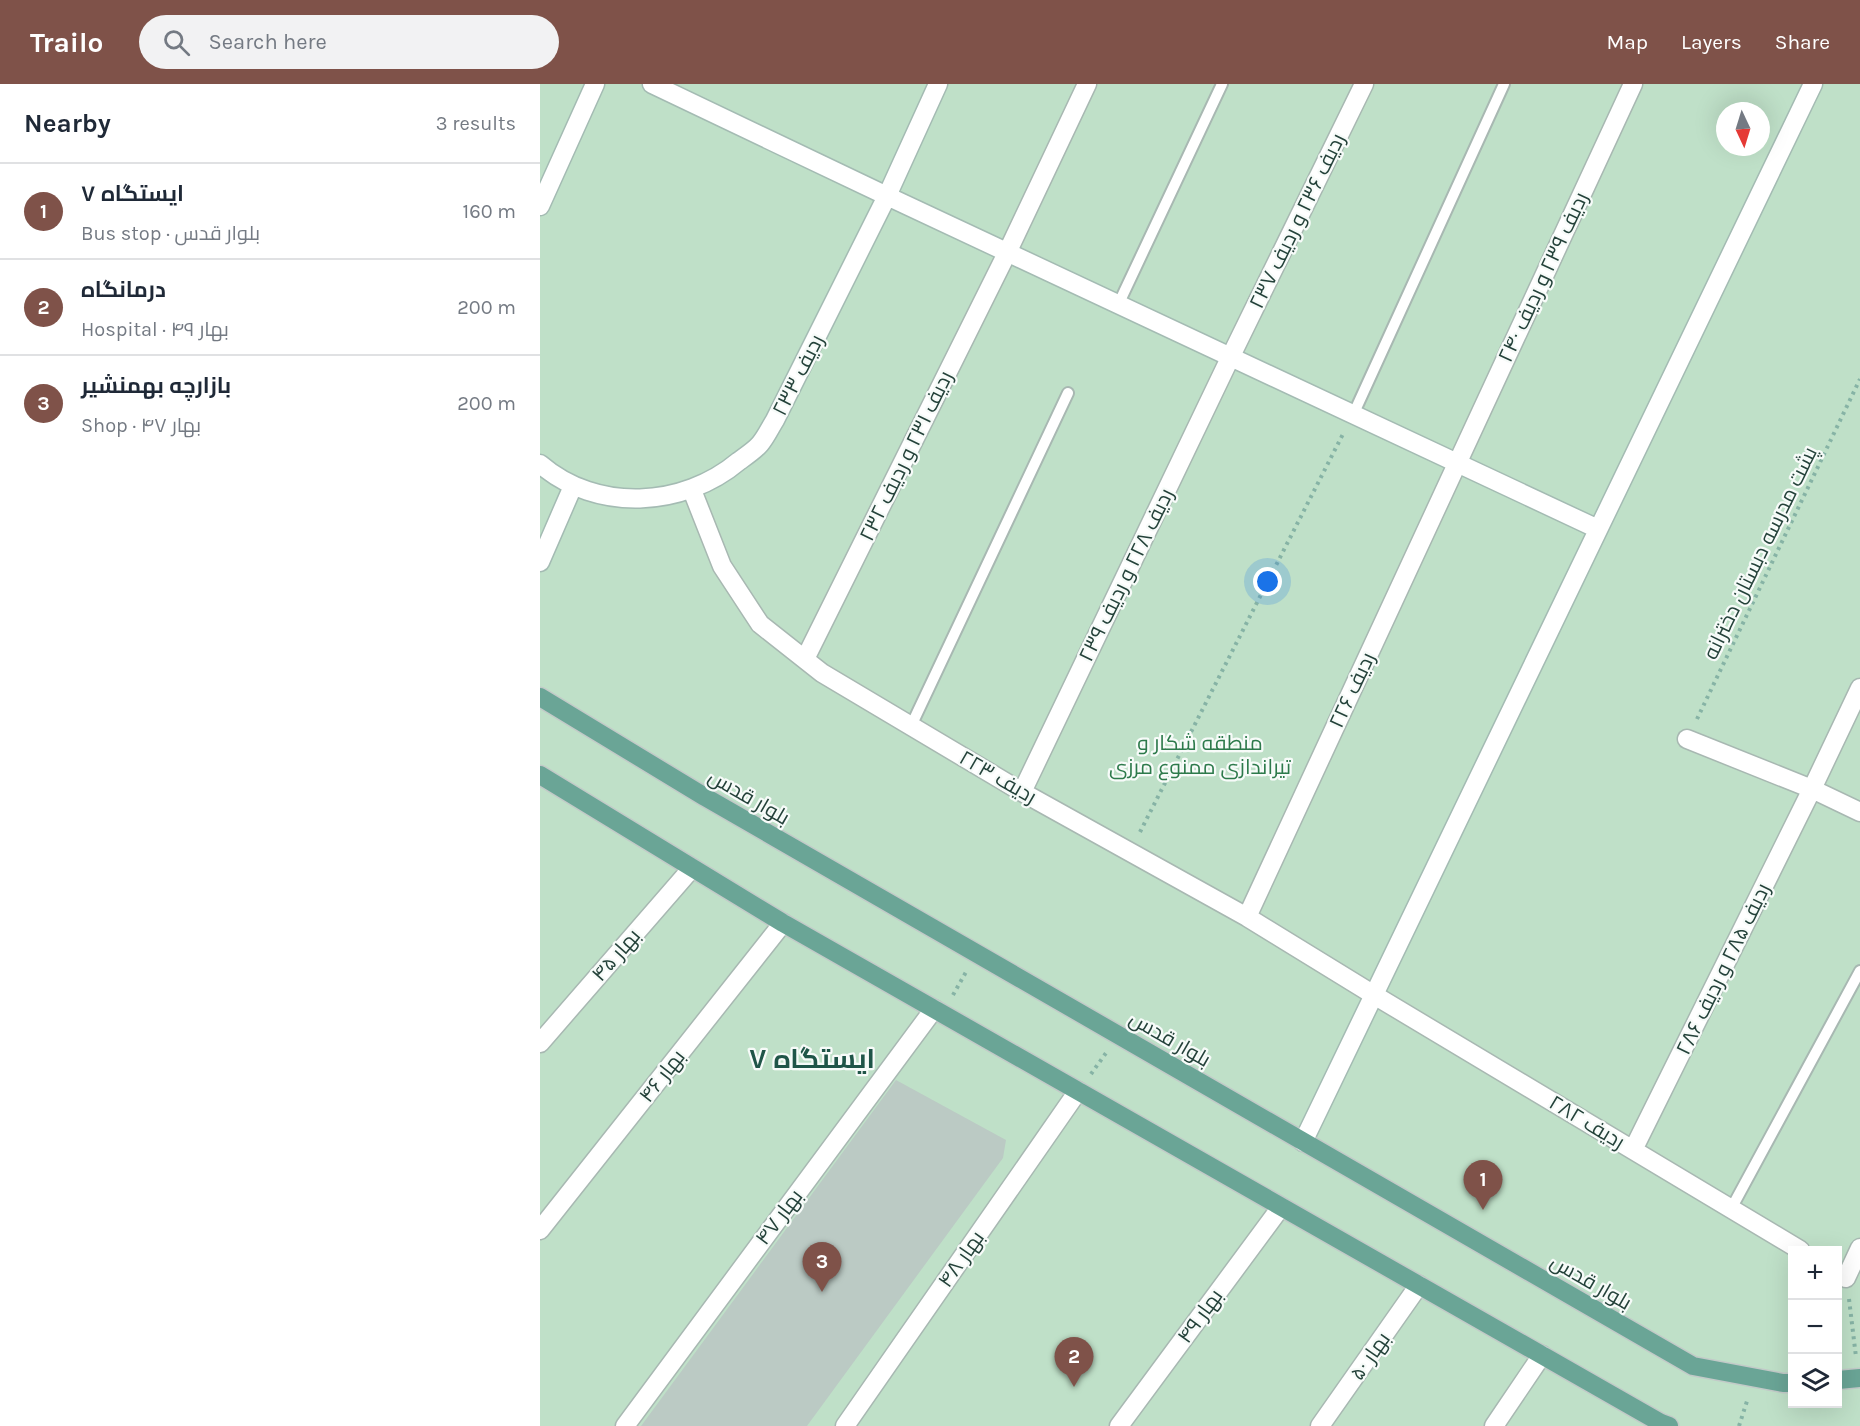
<!DOCTYPE html>
<meta charset="utf-8">
<style>
:root{--surface:#fff;--page:#f2f2f3;--text:#1f2937;--muted:#747a83;--line:#e0e1e3;--accent:#7f5249}
body{margin:0;font-family:Karla,Cairo,sans-serif;background:var(--page);color:var(--text)}
.controls{position:absolute;right:18px;bottom:18px;display:grid;overflow:hidden;border-radius:0px;box-shadow:0 6px 24px #0002}
.controls button{width:54px;height:54px;display:grid;place-items:center;padding:0;border:0;border-bottom:2px solid var(--line);background:var(--surface);color:var(--text);font:30px sans-serif}
.compass{position:absolute;left:1176px;top:18px;width:54px;height:54px;border-radius:50%;background:var(--surface);box-shadow:0 6px 24px #0002;rotate:176deg}
.you{position:absolute;left:728px;top:498px;width:21px;height:21px;margin:-15px;border:4px solid #fff;border-radius:50%;background:#1a73e8;box-shadow:0 0 0 9px #1a73e833}
.badge{display:grid;place-items:center;width:39px;height:39px;border-radius:50%;background:var(--accent);color:#fff;font-size:20px;font-weight:700}
.pin{position:absolute;translate:-50% -50px;filter:drop-shadow(0 2px 3px #0008)}
.pin::after{content:'';position:absolute;top:32px;width:21px;height:18px;background:inherit;clip-path:polygon(0 0,100% 0,50% 100%)}
.list{margin:0;padding:0;list-style:none}
h2{display:flex;justify-content:space-between;align-items:center;height:78px;margin:0;padding:0 24px;font-size:26px}
h2 small{font-size:20px;font-weight:400;color:var(--muted)}
.list li{display:grid;grid-template-columns:39px 1fr auto;gap:18px;align-items:center;box-sizing:border-box;height:96px;padding:0 24px;border-top:2px solid var(--line)}
.list b{display:block;font-size:22px;white-space:nowrap}
.list p{margin:0;font-size:20px;white-space:nowrap;color:var(--muted)}
.list em{font-size:20px;font-style:normal;color:var(--muted)}
.icon{flex:none;width:33px;height:33px;fill:none;stroke:currentColor;stroke-width:2;stroke-linecap:round;stroke-linejoin:round}
.map{position:relative;flex:none;width:1320px;height:1342px;overflow:hidden}
header{display:flex;align-items:center;gap:36px;box-sizing:border-box;height:84px;padding:0 30px;background:var(--accent);color:#fff}
header strong{font-size:28px}
nav{display:flex;gap:33px;margin-inline-start:auto;font-size:21px}
.search{width:420px;height:54px;background:var(--page);display:flex;align-items:center;gap:15px;box-sizing:border-box;padding:0 21px;border-radius:33px;color:var(--muted);font-size:22px}
main{display:flex}
aside{flex:1;background:var(--surface)}
.map>svg:first-child{display:block}
.green{fill:#bfe0c8;fill-rule:evenodd}
.building{fill:#bbcac4}
.lines{fill:none;stroke-linecap:round;stroke-linejoin:round}
.lane-casing{stroke:#a8b8b2;stroke-width:14}
.street-casing{stroke:#a8b8b2;stroke-width:21}
.secondary-casing{stroke:#a4bbb3;stroke-width:21}
.primary-casing{stroke:#c2cac8;stroke-width:21}
.path{stroke:#86b3a5;stroke-width:4;stroke-dasharray:3 4.5;stroke-linecap:butt}
.lane{stroke:#fff;stroke-width:10}
.street{stroke:#fff;stroke-width:18}
.secondary{stroke:#fff;stroke-width:18}
.primary{stroke:#6aa596;stroke-width:18}
.labels{text-anchor:middle;stroke-width:4.5;stroke-linejoin:round;paint-order:stroke}
.street-label{font-size:21px;fill:#24423a;stroke:#f7fbf9}
.park-label{font-size:21px;fill:#2d7a4b;stroke:#f7fbf9}
.district-label{font-size:27px;font-weight:bold;fill:#1f5548;stroke:#f7fbf9}
</style>
<header>
<strong>Trailo</strong>
<div class="search"><svg class="icon" aria-label="search" viewBox="0 0 24 24"><circle cx="10" cy="10" r="6"/><path d="M15 15l6 6"/></svg>Search here</div>
<nav><a>Map</a><a>Layers</a><a>Share</a></nav>
</header>
<main>
<aside>
<h2>Nearby<small>3 results</small></h2>
<ul class="list">
<li><span class="badge">1</span><div><b>ایستگاه ۷</b><p>Bus stop · بلوار قدس</p></div><em>160 m</em></li>
<li><span class="badge">2</span><div><b>درمانگاه</b><p>Hospital · بهار ۴۹</p></div><em>200 m</em></li>
<li><span class="badge">3</span><div><b>بازارچه بهمنشیر</b><p>Shop · بهار ۴۷</p></div><em>200 m</em></li>
</ul>
</aside>
<div class="map">
<svg width="1320" height="1342" viewBox="0 0 1320 1342">
<rect width="100%" height="100%" fill="#e6efeb"/>
<path class="green" d="M0,0H1320V1342H0ZM1185,27H1221V63H1185ZM1252,1166H1298V1320H1252Z"/>
<path class="building" d="M356,996L466,1056L463,1074L267,1342H101Z"/>
<g class="lines">
<g class="lane-casing">
<path id="lane" d="M578,221L682,0
M813,331L964,0
M371,642L528,309
M1191,1125L1320,887"/>
</g>
<g class="street-casing">
<path id="street" d="M152,406L182,482L220,540L282,589L482,708L707,833L834,911L1260,1166
M265,575L467,169L547,0
M1147,655L1272,705L1320,728
M482,708L690,274L824,0
M707,833L1093,0
M0,959L152,784
M1093,1066L1272,705L1320,604
M0,1146L243,839
M1298,1189L1306,1194L1320,1164
M85,1342L394,925
M305,1342L538,1007
M579,1342L741,1123
M780,1342L879,1201
M954,1342L1002,1271"/>
</g>
<g class="secondary-casing">
<path id="secondary" d="M112,0L347,112L1058,445
M0,122L55,0
M0,380C57,429 143,424 199,377C206,372 215,366 220,360C226,353 230,344 235,336L347,112L398,0
M0,478L33,402
M763,1058L1273,0"/>
</g>
<g class="primary-casing">
<path id="primary" d="M0,613L165,713L1153,1282L1243,1299H1252
M0,691L243,839L1121,1339L1129,1342
M1298,1296L1320,1294"/>
</g>
<path class="path" d="M1157,635L1320,295
M600,748L804,348
M413,911L426,888
M551,990L566,969
M1309,1215L1316,1273
M1199,1342L1208,1314"/>
<use href="#lane" class="lane"/>
<use href="#street" class="street"/>
<use href="#secondary" class="secondary"/>
<use href="#primary" class="primary"/>
</g>
<g class="labels">
<g class="street-label">
<text transform="translate(757 137) rotate(-64)" y="7">ردیف ۲۳۶ و ردیف ۲۳۷</text>
<text transform="translate(1003 193) rotate(-65)" y="7">ردیف ۲۳۹ و ردیف ۲۴۰</text>
<text transform="translate(258 291) rotate(-63)" y="7">ردیف ۲۳۳</text>
<text transform="translate(366 372) rotate(-64)" y="7">ردیف ۲۳۱ و ردیف ۲۳۲</text>
<text transform="translate(1220 469) rotate(-64)" y="7">پشت مدرسه دبستان دخترانه</text>
<text transform="translate(586 491) rotate(-64)" y="7">ردیف ۲۲۸ و ردیف ۲۳۹</text>
<text transform="translate(812 606) rotate(-65)" y="7">ردیف ۲۲۶</text>
<text transform="translate(458 693) rotate(30)" y="7">ردیف ۲۲۳</text>
<text transform="translate(209 713) rotate(30)" y="7">بلوار قدس</text>
<text transform="translate(76 871) rotate(-49)" y="7">بهار ۴۵</text>
<text transform="translate(1183 885) rotate(-64)" y="7">ردیف ۲۸۵ و ردیف ۲۸۶</text>
<text transform="translate(630 955) rotate(30)" y="7">بلوار قدس</text>
<text transform="translate(122 992) rotate(-52)" y="7">بهار ۴۶</text>
<text transform="translate(1047 1038) rotate(31)" y="7">ردیف ۲۸۲</text>
<text transform="translate(239 1133) rotate(-53)" y="7">بهار ۴۷</text>
<text transform="translate(421 1175) rotate(-55)" y="7">بهار ۴۸</text>
<text transform="translate(1051 1198) rotate(30)" y="7">بلوار قدس</text>
<text transform="translate(660 1232) rotate(-54)" y="7">بهار ۴۹</text>
<text transform="translate(830 1272) rotate(-55)" y="7">بهار ۵۰</text>
</g>
<g class="park-label">
<text x="660" y="666">منطقه شکار و<tspan x="660" dy="24">تیراندازی ممنوع مرزی</tspan></text>
</g>
<g class="district-label">
<text x="272" y="984">ایستگاه ۷</text>
</g>
</g>
</svg>
<div class="controls">
<button>+</button>
<button>−</button>
<button><svg class="icon" aria-label="layers" viewBox="0 0 24 24"><path d="M12 4l9 5-9 5-9-5zM3 14l9 5 9-5"/></svg></button>
</div>
<svg class="compass" viewBox="-18 -18 36 36"><path d="M0-13l5 13h-10z" fill="#e53935"/><path d="M0 13l5-13h-10z" fill="#747a83"/></svg>
<div class="you"></div>
<div class="pin badge" style="left:943px;top:1126px">1</div>
<div class="pin badge" style="left:534px;top:1303px">2</div>
<div class="pin badge" style="left:282px;top:1208px">3</div>
</div>
</main>
